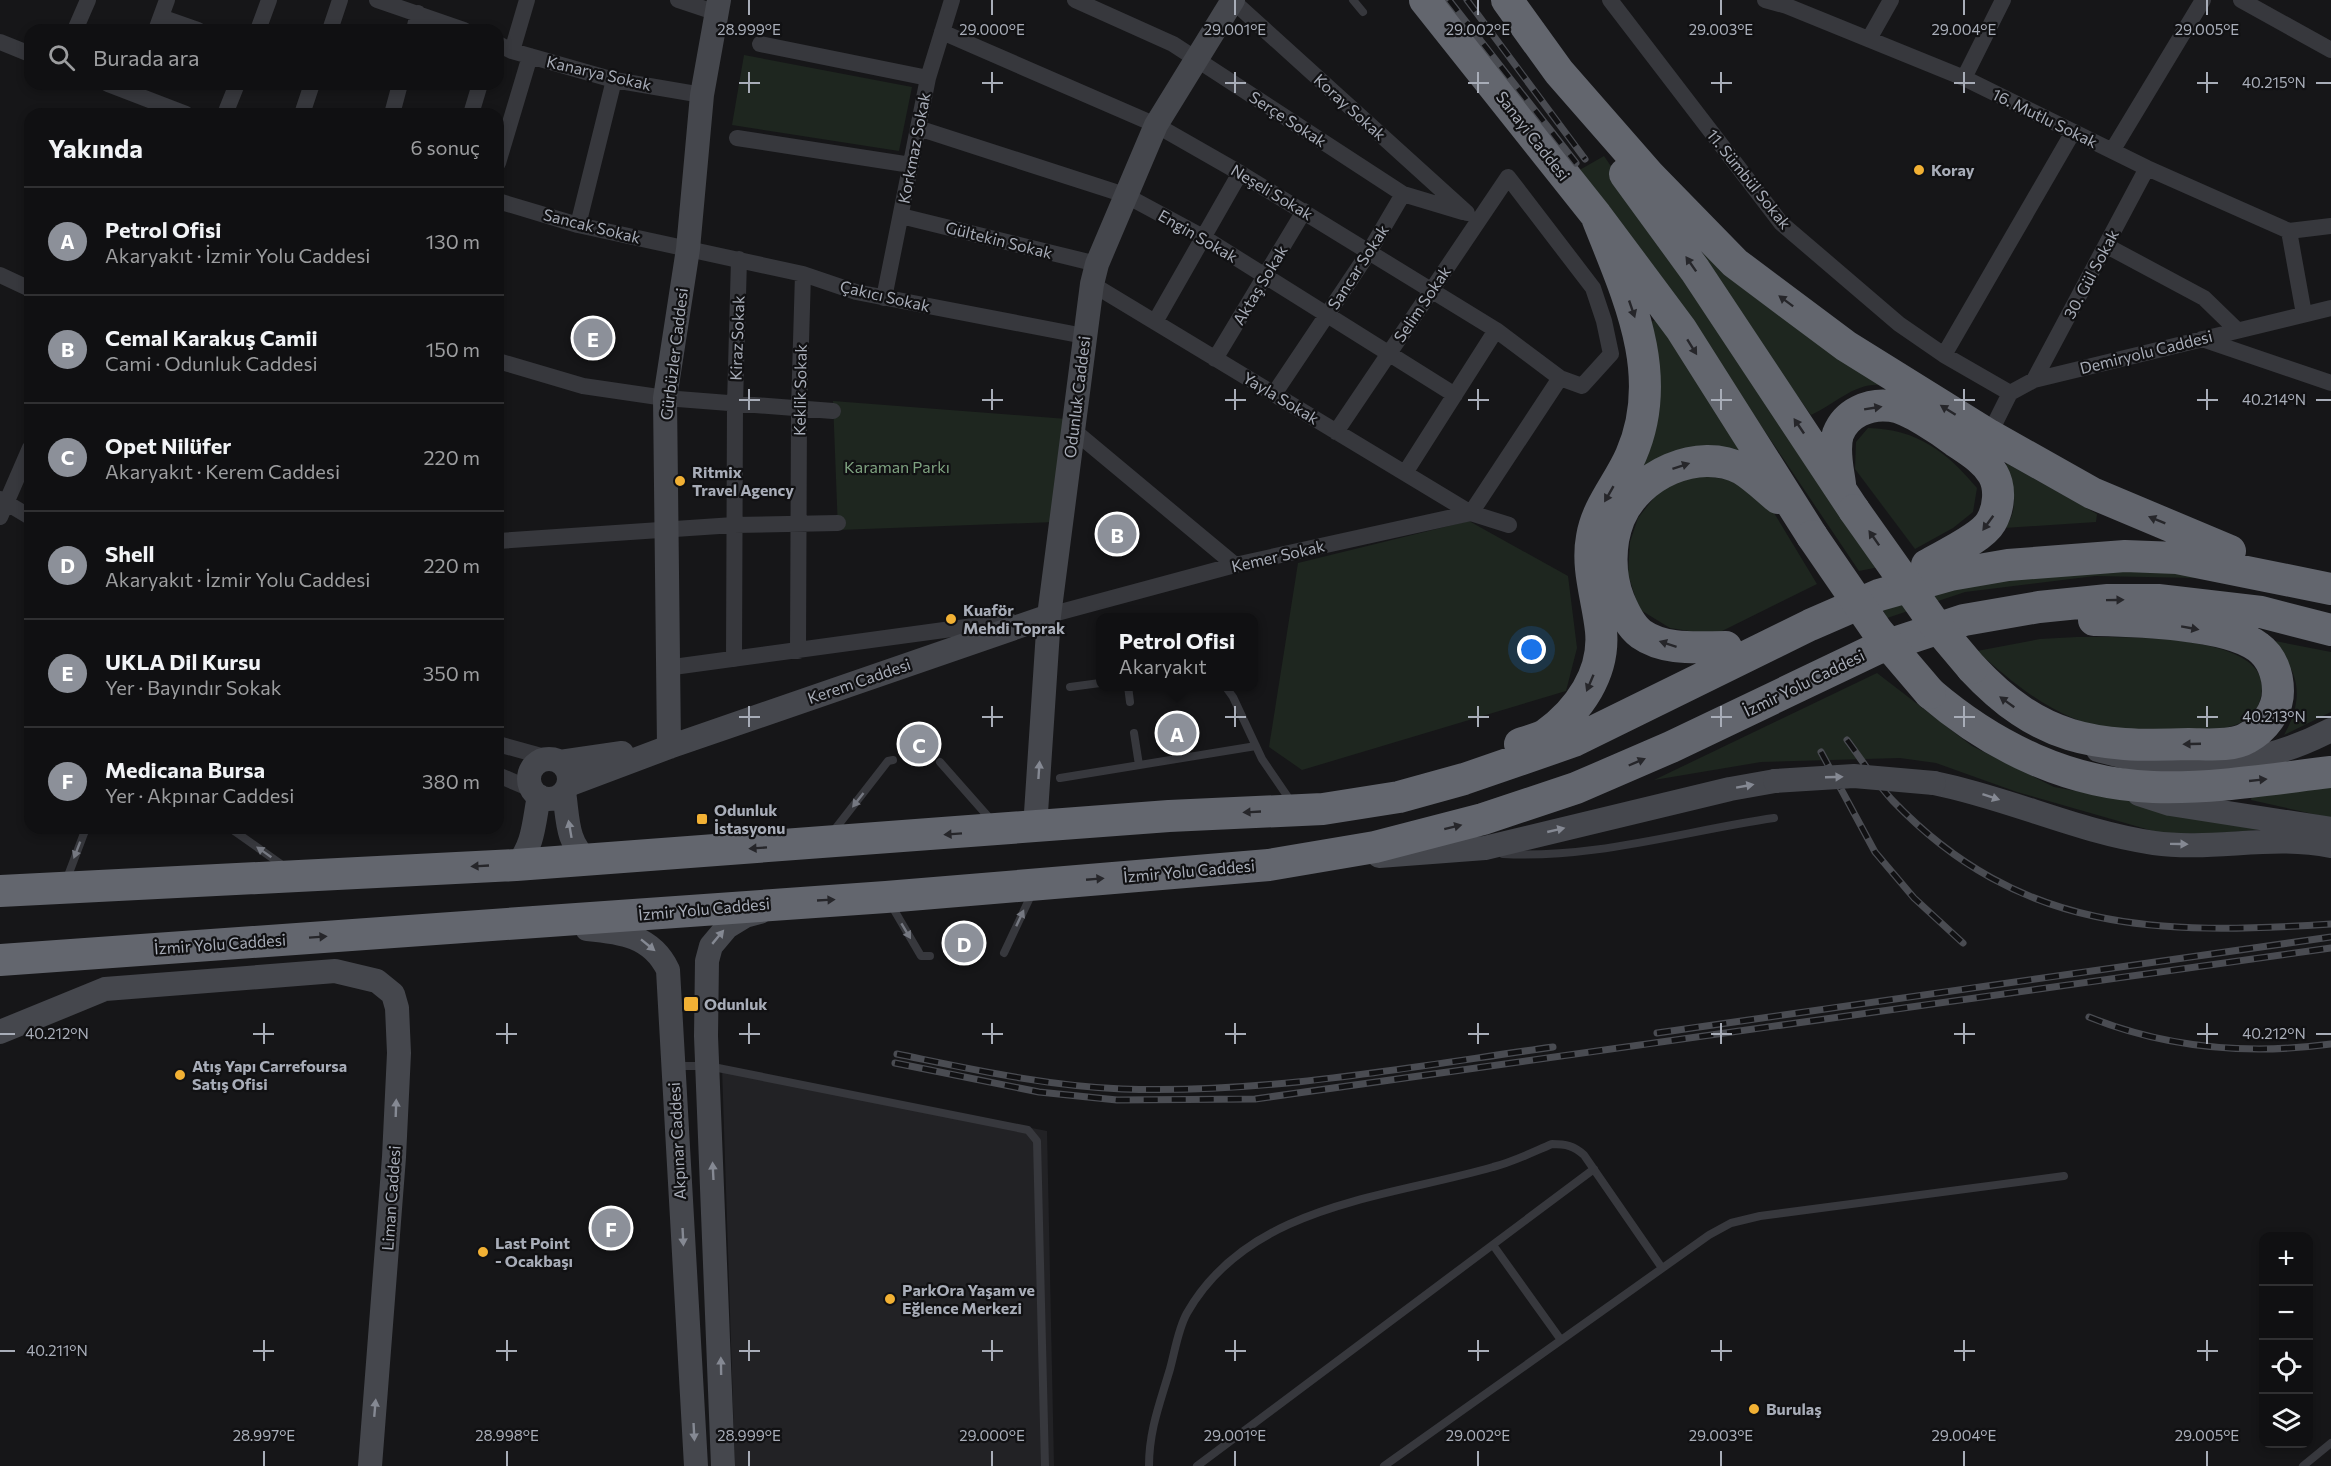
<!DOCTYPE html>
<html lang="tr">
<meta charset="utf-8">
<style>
:root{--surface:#101012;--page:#19191b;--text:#f1f3f6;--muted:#9c9d9f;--line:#303032;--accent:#8c9099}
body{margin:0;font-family:Commissioner,sans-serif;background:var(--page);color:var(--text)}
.controls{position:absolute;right:18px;bottom:18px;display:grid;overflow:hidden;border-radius:12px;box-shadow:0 3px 9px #0003}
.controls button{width:54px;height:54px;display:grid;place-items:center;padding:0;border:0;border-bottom:2px solid var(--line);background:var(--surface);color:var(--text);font:30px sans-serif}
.you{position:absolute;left:1532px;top:650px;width:21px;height:21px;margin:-15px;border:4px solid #fff;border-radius:50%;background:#1a73e8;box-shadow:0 0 0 9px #1a73e833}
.badge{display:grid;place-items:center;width:39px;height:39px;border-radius:50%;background:var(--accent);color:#fff;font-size:20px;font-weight:700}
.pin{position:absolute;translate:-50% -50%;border:3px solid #fff;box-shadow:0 2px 6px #0006}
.popup{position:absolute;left:1096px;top:613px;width:162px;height:78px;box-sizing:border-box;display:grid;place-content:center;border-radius:12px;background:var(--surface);filter:drop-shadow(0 2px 4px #0005);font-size:20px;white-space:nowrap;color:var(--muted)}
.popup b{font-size:22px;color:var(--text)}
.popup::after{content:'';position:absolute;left:50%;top:100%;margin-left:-12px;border:12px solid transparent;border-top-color:var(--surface)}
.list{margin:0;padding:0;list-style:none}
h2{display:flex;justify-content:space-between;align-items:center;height:78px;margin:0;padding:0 24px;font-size:26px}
h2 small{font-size:20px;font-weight:400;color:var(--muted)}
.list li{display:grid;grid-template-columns:39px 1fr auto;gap:18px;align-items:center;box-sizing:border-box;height:108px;padding:0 24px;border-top:2px solid var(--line)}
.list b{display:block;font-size:22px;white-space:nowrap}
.list p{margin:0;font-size:20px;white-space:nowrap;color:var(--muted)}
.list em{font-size:20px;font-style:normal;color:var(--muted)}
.icon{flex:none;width:33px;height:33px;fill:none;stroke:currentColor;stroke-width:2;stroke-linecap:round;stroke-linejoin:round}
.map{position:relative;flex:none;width:2331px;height:1466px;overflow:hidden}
.search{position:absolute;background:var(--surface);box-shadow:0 3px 9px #0003;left:24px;top:24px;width:480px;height:66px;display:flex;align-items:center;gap:15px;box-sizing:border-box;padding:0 21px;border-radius:18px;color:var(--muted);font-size:22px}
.panel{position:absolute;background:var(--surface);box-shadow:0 3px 9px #0003;left:24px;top:108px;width:480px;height:726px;border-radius:18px}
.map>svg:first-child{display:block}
.built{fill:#222225}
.green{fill:#1e261f}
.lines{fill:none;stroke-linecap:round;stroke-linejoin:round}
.lane{stroke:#37383d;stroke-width:8}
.street{stroke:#37383d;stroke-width:16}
.secondary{stroke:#45474d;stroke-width:24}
.highway{stroke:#63666e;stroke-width:32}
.rail-casing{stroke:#4a4c52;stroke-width:7}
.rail{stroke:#111113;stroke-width:4.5;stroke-dasharray:14;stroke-linecap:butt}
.secondary-bridge{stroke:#45474d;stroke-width:24}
.highway-bridge{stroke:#63666e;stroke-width:32}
.oneway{fill:#26262a}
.oneway2{fill:#858993}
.oneway3{fill:#757881}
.ticks{fill:none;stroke:#a8adb8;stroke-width:2}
.poi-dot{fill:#f2b134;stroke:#111113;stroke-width:2}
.labels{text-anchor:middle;stroke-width:4.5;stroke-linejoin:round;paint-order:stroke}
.street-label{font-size:16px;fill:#a8adb8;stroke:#111113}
.poi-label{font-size:16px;font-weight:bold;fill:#a8adb8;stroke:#111113;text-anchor:start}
.park-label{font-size:16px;fill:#7fa381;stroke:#111113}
.ticks-label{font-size:15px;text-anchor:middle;fill:#a8adb8;stroke:#111113;stroke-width:4.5;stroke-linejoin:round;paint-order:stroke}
</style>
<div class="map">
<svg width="2331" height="1466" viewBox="0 0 2331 1466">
<rect width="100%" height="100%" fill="#161618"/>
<path class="built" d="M722,1067L1047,1131L1054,1466H735Z"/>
<path class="green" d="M744,55L912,87L899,151L732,125Z
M1604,156L1884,566L1859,571L1708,347L1576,172Z
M1705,251L1889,386C1857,379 1839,402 1811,415L1699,257Z
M1659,319L1759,464L1719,451L1620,496L1648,323Z
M833,401L1067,419L1055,522L838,530Z
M1868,428C1917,429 1947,452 1977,488L1973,512L1953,528L1915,549L1855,469L1856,442Z
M2006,463L2097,514L2096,522L2004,528C2021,510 2013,484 2006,463Z
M1700,475L1735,481L1765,498L1817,584L1714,635L1670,628L1639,609L1628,574L1630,542L1638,518L1661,489Z
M1469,521L1568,576L1577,648L1566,691L1302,770L1269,747L1298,563Z
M2111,562L2215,567L2197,578L2095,576L1965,592L1887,618L1881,606L1944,583Z
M2077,637C2115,637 2261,632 2262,686C2262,698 2258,711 2248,718C2230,732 2204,729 2182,730C2161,730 2139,732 2118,730C2062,724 2017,687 1977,651L2040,639Z
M2270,640L2331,652V712L2284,735C2305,697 2300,671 2270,640Z
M1877,673L1972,746L2054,787L2280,828L2209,834L2160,833L2017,792L1936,763L1900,758L1761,762L1654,780Z
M2331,787V818L2251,800L2253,790Z"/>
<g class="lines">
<path class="lane" d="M1353,0L1363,12
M1128,686L1130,702
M1225,686L1233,697L1262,759L1292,803
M1070,687L1100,683
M1134,733L1139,765
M940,762L992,821
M1060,778L1256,746
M230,828L285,867
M832,833L888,761L893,760
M1503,854C1595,859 1684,831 1774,818
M69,873L86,828
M890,903L921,956H930
M1004,953L1033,891
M676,1066H708L1028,1130L1037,1141L1045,1466
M1493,1245L1561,1340
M1149,1466C1149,1430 1160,1403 1170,1369C1175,1351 1178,1329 1187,1313C1249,1204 1386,1198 1493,1167C1513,1162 1533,1152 1552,1144C1566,1144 1574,1146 1584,1155L1662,1268
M1197,1466L1594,1169
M1384,1466L1709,1235L1731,1223L1760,1216L2064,1176
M2303,1466L2331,1443"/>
<path class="street" d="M377,0L464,30
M678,0L717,13
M1075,0L1173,44L1403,194
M1610,0L1781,223L1899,324L1944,355L2010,393
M1765,0L1787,6L1964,78L2147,168L2289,231
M2241,0L2331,50
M1233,1L1467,213
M161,17L198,30
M75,30L88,0
M156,30L167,0
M258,30L269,0
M330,30L340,0
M414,30L418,13
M942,32L1156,125L1240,173L1496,330L1560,378L1582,386L1611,354L1604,321L1593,288L1508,177L1336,432
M1869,39L1891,0
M0,42L30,54
M498,44L512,51L614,80L702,95
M760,44L928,78
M512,51L527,0
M1964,78L2003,0
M108,84L186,114
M225,114L237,84
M302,114L312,84
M392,114L400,84
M471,114L480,84
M918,128L1125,195L1203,237L1455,395
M737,138L911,165
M2112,151L2203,0
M498,163L530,56
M498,201L578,225L803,274L856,292L1084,336
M901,216L1097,264
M578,225L614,80
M2107,246L2204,298L2237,330
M0,275L30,289
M1092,284L1471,513L1560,378
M884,298L928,78L952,0
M2304,314L2289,231L2331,226
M1155,322L1240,173
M2202,339L2331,383
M1944,355L2073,132
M1215,359L1304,211
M498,361L583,386L665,398L833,411
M2034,380L2147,168
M1274,394L1369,252L1403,194L1463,212
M1073,430L1235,565
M1989,435L2010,393L2034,380L2331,308
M1405,473L1496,330
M0,499L30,517
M0,517L30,448
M498,541L734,525L838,523
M1042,617L1235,565L1471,513L1509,525
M798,651L799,409L803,274
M734,659L735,404L739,259
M666,668L1010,621
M498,744L552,759
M498,775L533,790"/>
<path class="secondary" d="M669,747L665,398L688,249L702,95L719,0
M2098,750C2179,774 2256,769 2331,730
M529 779a20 20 0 1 1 40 0a20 20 0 1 1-40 0Z
M560,762L622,753
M1934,783C2009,798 2078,832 2154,843C2212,851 2273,834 2331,846
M568,785L669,747L1049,616
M564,792C568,817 566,844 588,860
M2139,794L2170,804L2331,829
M1035,828L1049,616L1092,284L1097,264L1156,125L1233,0
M1379,856L1485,848L1730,789L1775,781
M516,865C534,847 534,820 539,796
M587,929C621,932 652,936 668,970L696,1466
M0,1032L105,989L335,971L377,981L393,994L397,1008L399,1053L394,1157L370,1466
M723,1466L706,1036L707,961L711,946L727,927L745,916L760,912"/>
<path class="highway" d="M1425,0L1596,215L1681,329L1812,536
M1507,0L1559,72L1650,176L1735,263L1846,346L1989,435L2092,493L2230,551
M1625,174L1695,270L1854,510
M1840,484C1838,469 1833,450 1838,434C1846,413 1869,403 1891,406C1908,408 1941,430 1955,441C1968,450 1984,459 1993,474C2001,488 1999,508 1991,522C1982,538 1944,555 1927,565
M1726,647C1698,647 1665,651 1641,634C1630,626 1624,612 1619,600C1609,575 1609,544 1619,519C1637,475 1698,446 1742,469C1755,477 1766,488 1778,498
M1972,668C2039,740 2094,748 2189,744C2206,744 2232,747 2247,738C2264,729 2278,711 2278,691C2278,675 2272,657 2258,647C2226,623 2134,621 2094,620
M1930,693C1993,747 2069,784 2153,787C2213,789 2272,779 2331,772
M1520,744C1528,741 1538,739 1545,735C1579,711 1605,673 1601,631C1598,600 1586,569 1592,537C1597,506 1619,483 1631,455C1667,373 1626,292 1596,215
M0,891L516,865L1169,816L1323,809L1399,797L1464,779L1574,741L1810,625L1879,595L1950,575L2008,565L2125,556L2177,558L2331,589
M0,960L886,897L1269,865L1375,847L1483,819L1576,788L1671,747L1876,649L1964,620L2039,607L2108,600H2158L2261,612L2331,630"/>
<g class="rail-casing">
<path id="rail" d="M1449,0L1576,163
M1467,0L1585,159
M1847,740C1862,760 1876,783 1893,801C2021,934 2160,935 2331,924
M1821,752L1875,852L1914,898L1963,943
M2089,1017C2166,1048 2249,1055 2331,1044
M1657,1033L2331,937
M897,1054C971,1069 1046,1086 1122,1089C1267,1094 1410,1067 1553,1047
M895,1063L1039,1092L1117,1100L1255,1099L2331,948"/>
</g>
<use href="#rail" class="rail"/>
<path class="secondary-bridge" d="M1775,781L1854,776L1934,783"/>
<path class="highway-bridge" d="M1854,510L1934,623L1972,668
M1812,536L1878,632L1930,693"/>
</g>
<defs><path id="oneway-solid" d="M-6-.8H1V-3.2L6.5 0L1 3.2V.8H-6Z" transform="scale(1.5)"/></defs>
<g class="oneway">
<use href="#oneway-solid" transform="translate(1691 264) rotate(-125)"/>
<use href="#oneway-solid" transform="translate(1786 301) rotate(-143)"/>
<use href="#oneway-solid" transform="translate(1632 309) rotate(71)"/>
<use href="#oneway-solid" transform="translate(1692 347) rotate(58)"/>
<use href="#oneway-solid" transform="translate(1873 408) rotate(-9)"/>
<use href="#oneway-solid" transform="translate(1948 410) rotate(-148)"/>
<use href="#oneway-solid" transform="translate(1799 426) rotate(-124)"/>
<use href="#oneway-solid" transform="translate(1681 466) rotate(-18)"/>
<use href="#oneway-solid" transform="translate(1609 494) rotate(120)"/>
<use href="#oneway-solid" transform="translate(2157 520) rotate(-158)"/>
<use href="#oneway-solid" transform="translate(1988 523) rotate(126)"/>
<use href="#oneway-solid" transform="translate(1874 538) rotate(-125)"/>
<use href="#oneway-solid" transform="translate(2115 600) rotate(-1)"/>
<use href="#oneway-solid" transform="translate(2190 628) rotate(10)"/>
<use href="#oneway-solid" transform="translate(1668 644) rotate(-162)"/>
<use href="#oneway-solid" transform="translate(1590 683) rotate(113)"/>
<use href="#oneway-solid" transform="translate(2007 702) rotate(-144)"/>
<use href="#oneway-solid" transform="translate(2192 744) rotate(178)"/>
<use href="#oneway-solid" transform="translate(1637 762) rotate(-23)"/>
<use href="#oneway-solid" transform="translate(2258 780) rotate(-6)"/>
<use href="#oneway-solid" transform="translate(1252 812) rotate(177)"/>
<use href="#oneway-solid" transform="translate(1453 827) rotate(-14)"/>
<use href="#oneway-solid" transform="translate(953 834) rotate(176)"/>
<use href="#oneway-solid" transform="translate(758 848) rotate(176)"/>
<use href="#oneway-solid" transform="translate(480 866) rotate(177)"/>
<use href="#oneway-solid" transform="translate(1095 879) rotate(-5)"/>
<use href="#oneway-solid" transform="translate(826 900) rotate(-3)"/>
<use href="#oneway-solid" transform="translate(318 937) rotate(-4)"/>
</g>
<g class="oneway2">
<use href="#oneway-solid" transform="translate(1039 770) rotate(-86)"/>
<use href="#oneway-solid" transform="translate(1834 777) rotate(-2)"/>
<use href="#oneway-solid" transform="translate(1745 786) rotate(-10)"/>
<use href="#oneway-solid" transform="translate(1991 797) rotate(18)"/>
<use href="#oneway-solid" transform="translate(570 829) rotate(-100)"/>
<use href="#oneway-solid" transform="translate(1556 830) rotate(-13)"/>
<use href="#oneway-solid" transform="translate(2179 844) rotate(1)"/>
<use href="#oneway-solid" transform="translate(718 937) rotate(-50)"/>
<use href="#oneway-solid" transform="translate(648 945) rotate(39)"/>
<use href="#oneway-solid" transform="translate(396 1108) rotate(-88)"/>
<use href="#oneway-solid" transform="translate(713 1171) rotate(-93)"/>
<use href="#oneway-solid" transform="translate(683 1237) rotate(87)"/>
<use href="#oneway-solid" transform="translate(721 1366) rotate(-91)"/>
<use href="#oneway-solid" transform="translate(375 1408) rotate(-85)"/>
<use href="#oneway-solid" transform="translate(694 1432) rotate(87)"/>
</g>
<g class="oneway3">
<use href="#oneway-solid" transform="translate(858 800) rotate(128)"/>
<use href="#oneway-solid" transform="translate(77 850) rotate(111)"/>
<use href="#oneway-solid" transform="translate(264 852) rotate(-145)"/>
<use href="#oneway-solid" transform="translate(1020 918) rotate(-65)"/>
<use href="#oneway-solid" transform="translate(906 931) rotate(59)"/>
</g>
<path class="ticks" d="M749,0V15M992,0V15M1235,0V15M1478,0V15M1721,0V15M1964,0V15M2207,0V15M749,72V93M992,72V93M1235,72V93M1478,72V93M1721,72V93M1964,72V93M2207,72V93M739,83H760M982,83H1003M1225,83H1246M1468,83H1489M1711,83H1732M1954,83H1975M2197,83H2218M2316,83H2331M749,389V410M992,389V410M1235,389V410M1478,389V410M1721,389V410M1964,389V410M2207,389V410M739,400H760M982,400H1003M1225,400H1246M1468,400H1489M1711,400H1732M1954,400H1975M2197,400H2218M2316,400H2331M749,706V727M992,706V727M1235,706V727M1478,706V727M1721,706V727M1964,706V727M2207,706V727M739,717H760M982,717H1003M1225,717H1246M1468,717H1489M1711,717H1732M1954,717H1975M2197,717H2218M2316,717H2331M264,1023V1044M507,1023V1044M749,1023V1044M992,1023V1044M1235,1023V1044M1478,1023V1044M1721,1023V1044M1964,1023V1044M2207,1023V1044M0,1034H15M253,1034H274M496,1034H517M739,1034H760M982,1034H1003M1225,1034H1246M1468,1034H1489M1711,1034H1732M1954,1034H1975M2197,1034H2218M2316,1034H2331M264,1340V1361M507,1340V1361M749,1340V1361M992,1340V1361M1235,1340V1361M1478,1340V1361M1721,1340V1361M1964,1340V1361M2207,1340V1361M0,1351H15M253,1351H274M496,1351H517M739,1351H760M982,1351H1003M1225,1351H1246M1468,1351H1489M1711,1351H1732M1954,1351H1975M2197,1351H2218M264,1451V1466M507,1451V1466M749,1451V1466M992,1451V1466M1235,1451V1466M1478,1451V1466M1721,1451V1466M1964,1451V1466M2207,1451V1466"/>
<g class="poi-dot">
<circle cx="1919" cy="170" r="6"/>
<circle cx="680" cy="481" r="6"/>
<circle cx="951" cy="619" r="6"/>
<rect x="696" y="813" width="12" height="12" rx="3"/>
<rect x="683" y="996" width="16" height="16" rx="3"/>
<circle cx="180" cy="1075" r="6"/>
<circle cx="483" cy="1252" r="6"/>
<circle cx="890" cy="1299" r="6"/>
<circle cx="1754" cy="1409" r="6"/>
</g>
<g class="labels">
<g class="street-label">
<text transform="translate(599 73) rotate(13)" y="6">Kanarya Sokak</text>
<text transform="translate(1350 107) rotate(42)" y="6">Koray Sokak</text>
<text transform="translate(2045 118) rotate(26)" y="6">16. Mutlu Sokak</text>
<text transform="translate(1288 119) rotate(33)" y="6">Serçe Sokak</text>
<text transform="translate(1533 136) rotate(52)" y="6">Sanayi Caddesi</text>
<text transform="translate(914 148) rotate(-79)" y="6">Korkmaz Sokak</text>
<text transform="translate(1749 179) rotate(51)" y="6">11. Sümbül Sokak</text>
<text transform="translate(1272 192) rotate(31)" y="6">Neşeli Sokak</text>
<text transform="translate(592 226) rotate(14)" y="6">Sancak Sokak</text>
<text transform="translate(1198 236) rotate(30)" y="6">Engin Sokak</text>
<text transform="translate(999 240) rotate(14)" y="6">Gültekin Sokak</text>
<text transform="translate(1358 267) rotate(-57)" y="6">Sancar Sokak</text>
<text transform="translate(2091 274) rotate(-62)" y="6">30. Gül Sokak</text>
<text transform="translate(1260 285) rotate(-59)" y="6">Aktaş Sokak</text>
<text transform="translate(885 296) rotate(13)" y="6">Çakıcı Sokak</text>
<text transform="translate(1422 304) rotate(-56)" y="6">Selim Sokak</text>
<text transform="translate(737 338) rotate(-88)" y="6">Kiraz Sokak</text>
<text transform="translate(2146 352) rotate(-14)" y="6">Demiryolu Caddesi</text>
<text transform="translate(674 354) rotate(-83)" y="6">Gürbüzler Caddesi</text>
<text transform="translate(800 390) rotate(-89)" y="6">Keklik Sokak</text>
<text transform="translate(1077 397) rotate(-83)" y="6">Odunluk Caddesi</text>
<text transform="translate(1281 398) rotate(31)" y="6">Yayla Sokak</text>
<text transform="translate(1278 556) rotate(-13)" y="6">Kemer Sokak</text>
<text transform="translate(859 681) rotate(-19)" y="6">Kerem Caddesi</text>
<text transform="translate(1804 683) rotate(-26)" y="6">İzmir Yolu Caddesi</text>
<text transform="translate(1189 871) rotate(-5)" y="6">İzmir Yolu Caddesi</text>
<text transform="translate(704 909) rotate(-5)" y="6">İzmir Yolu Caddesi</text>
<text transform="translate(220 944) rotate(-4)" y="6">İzmir Yolu Caddesi</text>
<text transform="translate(677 1141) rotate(-93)" y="6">Akpınar Caddesi</text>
<text transform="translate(391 1198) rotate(-86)" y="6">Liman Caddesi</text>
</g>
<g class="poi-label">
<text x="1931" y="176">Koray</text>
<text x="692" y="478">Ritmix<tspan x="692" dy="18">Travel Agency</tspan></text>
<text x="963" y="616">Kuaför<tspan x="963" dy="18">Mehdi Toprak</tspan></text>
<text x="714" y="816">Odunluk<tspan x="714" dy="18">İstasyonu</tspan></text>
<text x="704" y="1010">Odunluk</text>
<text x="192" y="1072">Atış Yapı Carrefoursa<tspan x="192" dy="18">Satış Ofisi</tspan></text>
<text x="495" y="1249">Last Point<tspan x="495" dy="18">- Ocakbaşı</tspan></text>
<text x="902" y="1296">ParkOra Yaşam ve<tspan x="902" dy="18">Eğlence Merkezi</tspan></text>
<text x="1766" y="1415">Burulaş</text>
</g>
<g class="park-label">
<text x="897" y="473">Karaman Parkı</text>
</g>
</g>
<g class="ticks-label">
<text x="749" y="35">28.999°E</text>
<text x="992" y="35">29.000°E</text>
<text x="1235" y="35">29.001°E</text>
<text x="1478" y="35">29.002°E</text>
<text x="1721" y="35">29.003°E</text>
<text x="1964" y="35">29.004°E</text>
<text x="2207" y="35">29.005°E</text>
<text x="2274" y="88">40.215°N</text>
<text x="2274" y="405">40.214°N</text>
<text x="2274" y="722">40.213°N</text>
<text x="57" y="1039">40.212°N</text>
<text x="2274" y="1039">40.212°N</text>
<text x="57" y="1356">40.211°N</text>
<text x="264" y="1441">28.997°E</text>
<text x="507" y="1441">28.998°E</text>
<text x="749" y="1441">28.999°E</text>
<text x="992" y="1441">29.000°E</text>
<text x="1235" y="1441">29.001°E</text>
<text x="1478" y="1441">29.002°E</text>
<text x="1721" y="1441">29.003°E</text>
<text x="1964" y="1441">29.004°E</text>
<text x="2207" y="1441">29.005°E</text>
</g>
</svg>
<div class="controls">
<button>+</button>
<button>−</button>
<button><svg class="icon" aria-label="locate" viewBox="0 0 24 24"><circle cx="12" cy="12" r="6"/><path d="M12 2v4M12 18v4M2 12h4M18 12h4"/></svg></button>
<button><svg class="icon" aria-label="layers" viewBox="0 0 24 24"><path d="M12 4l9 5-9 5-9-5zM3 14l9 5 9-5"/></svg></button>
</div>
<div class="you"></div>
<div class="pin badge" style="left:1177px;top:733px">A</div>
<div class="popup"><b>Petrol Ofisi</b>Akaryakıt</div>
<div class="pin badge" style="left:1117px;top:534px">B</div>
<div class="pin badge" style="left:919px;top:744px">C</div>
<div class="pin badge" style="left:964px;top:943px">D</div>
<div class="pin badge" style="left:593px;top:338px">E</div>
<div class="pin badge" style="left:611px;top:1228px">F</div>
<div class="search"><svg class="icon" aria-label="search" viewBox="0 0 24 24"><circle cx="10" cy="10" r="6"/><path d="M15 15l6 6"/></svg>Burada ara</div>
<section class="panel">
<h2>Yakında<small>6 sonuç</small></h2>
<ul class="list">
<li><span class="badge">A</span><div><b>Petrol Ofisi</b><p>Akaryakıt · İzmir Yolu Caddesi</p></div><em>130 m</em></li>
<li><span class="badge">B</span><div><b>Cemal Karakuş Camii</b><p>Cami · Odunluk Caddesi</p></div><em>150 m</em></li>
<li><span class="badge">C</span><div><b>Opet Nilüfer</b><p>Akaryakıt · Kerem Caddesi</p></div><em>220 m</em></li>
<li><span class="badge">D</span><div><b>Shell</b><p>Akaryakıt · İzmir Yolu Caddesi</p></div><em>220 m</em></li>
<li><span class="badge">E</span><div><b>UKLA Dil Kursu</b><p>Yer · Bayındır Sokak</p></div><em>350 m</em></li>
<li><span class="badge">F</span><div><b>Medicana Bursa</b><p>Yer · Akpınar Caddesi</p></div><em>380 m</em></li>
</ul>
</section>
</div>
